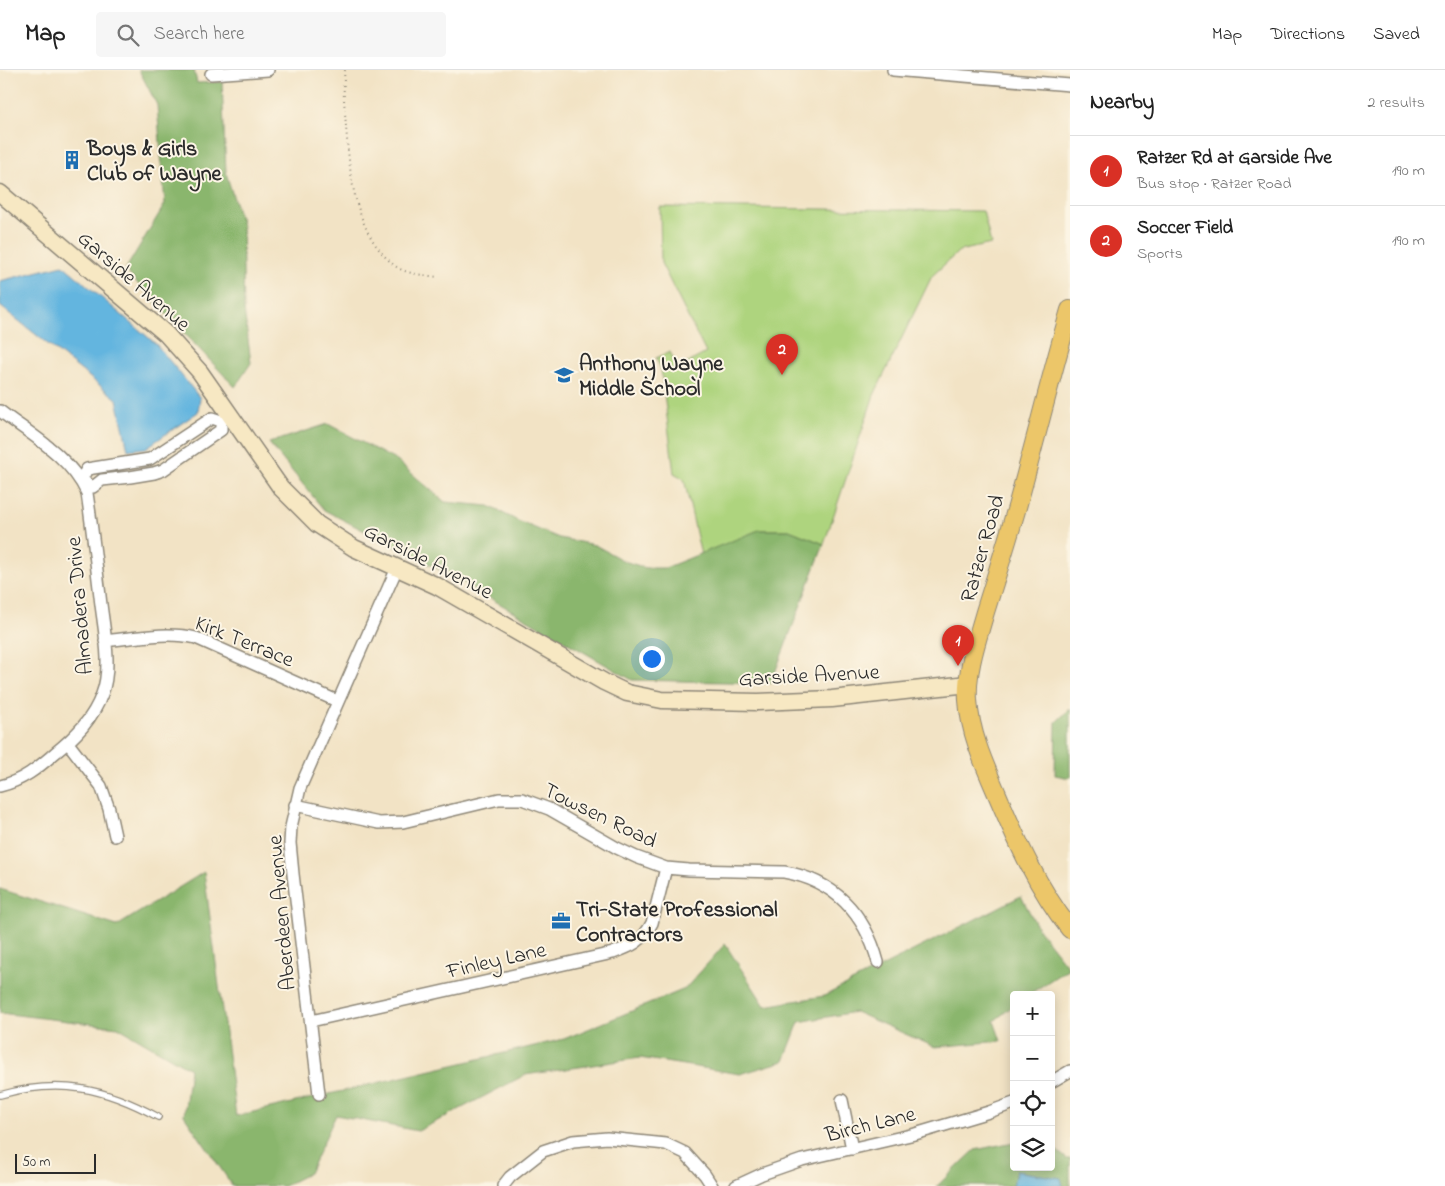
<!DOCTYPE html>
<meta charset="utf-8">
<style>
:root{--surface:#fff;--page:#f6f6f6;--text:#222;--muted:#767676;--line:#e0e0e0;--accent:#d93025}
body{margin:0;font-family:"Indie Flower",sans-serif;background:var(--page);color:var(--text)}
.controls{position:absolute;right:15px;bottom:15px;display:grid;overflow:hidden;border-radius:5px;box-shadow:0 2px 12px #0003}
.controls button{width:45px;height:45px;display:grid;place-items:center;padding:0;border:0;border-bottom:1px solid var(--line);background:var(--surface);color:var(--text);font:25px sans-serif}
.scale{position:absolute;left:15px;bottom:12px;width:81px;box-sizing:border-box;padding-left:5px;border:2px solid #2b2b2b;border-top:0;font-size:14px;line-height:18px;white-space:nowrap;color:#2b2b2b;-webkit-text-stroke:4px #fcf5e5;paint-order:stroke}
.you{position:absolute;left:651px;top:588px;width:18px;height:18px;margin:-12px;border:4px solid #fff;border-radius:50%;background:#1a73e8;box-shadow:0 0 0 8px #1a73e833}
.badge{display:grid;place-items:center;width:32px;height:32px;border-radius:50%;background:var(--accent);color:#fff;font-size:16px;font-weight:700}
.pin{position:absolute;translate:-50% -41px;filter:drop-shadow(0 1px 2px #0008)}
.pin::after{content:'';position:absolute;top:26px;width:18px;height:15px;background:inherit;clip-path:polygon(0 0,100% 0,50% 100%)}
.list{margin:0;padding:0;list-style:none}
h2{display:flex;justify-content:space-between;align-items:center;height:65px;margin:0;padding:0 20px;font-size:21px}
h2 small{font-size:16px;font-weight:400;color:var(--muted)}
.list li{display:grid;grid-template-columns:32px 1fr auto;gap:15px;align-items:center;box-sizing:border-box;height:70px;padding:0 20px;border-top:1px solid var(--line)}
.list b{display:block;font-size:19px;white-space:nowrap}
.list p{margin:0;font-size:16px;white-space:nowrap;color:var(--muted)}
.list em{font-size:16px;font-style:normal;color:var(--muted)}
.icon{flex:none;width:28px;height:28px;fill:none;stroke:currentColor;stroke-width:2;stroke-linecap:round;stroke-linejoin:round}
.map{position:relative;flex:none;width:1070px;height:1116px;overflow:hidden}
header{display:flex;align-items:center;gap:30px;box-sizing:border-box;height:70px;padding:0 25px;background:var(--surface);border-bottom:1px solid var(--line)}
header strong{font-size:24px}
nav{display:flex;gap:28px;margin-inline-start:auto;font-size:18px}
.search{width:350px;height:45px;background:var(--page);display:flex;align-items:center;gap:12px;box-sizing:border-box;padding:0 18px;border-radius:5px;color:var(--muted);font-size:19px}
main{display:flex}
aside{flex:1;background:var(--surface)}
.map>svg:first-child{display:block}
.green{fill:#aed47e;stroke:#6c8054}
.forest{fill:#8ab66d;stroke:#5a704c}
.water{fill:#64b5df;stroke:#487085}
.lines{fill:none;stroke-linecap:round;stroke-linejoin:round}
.lane-casing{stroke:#8e8778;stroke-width:8}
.street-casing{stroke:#8e8778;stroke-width:14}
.secondary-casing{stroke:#8e8778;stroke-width:19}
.primary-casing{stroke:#8e8778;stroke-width:20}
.path{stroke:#8e8778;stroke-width:2;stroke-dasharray:1 4;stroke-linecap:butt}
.lane{stroke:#fff;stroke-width:5.5}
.street{stroke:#fff;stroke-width:11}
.secondary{stroke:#f7e8c3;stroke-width:16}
.primary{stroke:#ecc669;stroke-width:18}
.labels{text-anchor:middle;stroke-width:4;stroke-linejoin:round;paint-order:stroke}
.poi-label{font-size:22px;font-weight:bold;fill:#2b2b2b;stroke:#fcf5e5;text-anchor:start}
.street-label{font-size:22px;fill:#2b2b2b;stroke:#fcf5e5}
</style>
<header>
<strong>Map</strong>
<div class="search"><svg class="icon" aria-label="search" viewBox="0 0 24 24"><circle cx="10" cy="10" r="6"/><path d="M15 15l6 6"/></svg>Search here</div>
<nav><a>Map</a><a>Directions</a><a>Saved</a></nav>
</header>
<main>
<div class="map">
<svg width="1070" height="1116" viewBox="0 0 1070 1116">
<rect width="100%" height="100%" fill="#fcf5e5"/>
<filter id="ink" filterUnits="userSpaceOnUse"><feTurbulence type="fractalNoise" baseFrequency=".02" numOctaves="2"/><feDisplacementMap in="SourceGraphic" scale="10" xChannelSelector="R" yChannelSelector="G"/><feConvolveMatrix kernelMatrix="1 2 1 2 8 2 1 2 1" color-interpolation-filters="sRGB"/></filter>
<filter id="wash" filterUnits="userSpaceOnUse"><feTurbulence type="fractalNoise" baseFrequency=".0096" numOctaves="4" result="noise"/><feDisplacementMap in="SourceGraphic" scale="20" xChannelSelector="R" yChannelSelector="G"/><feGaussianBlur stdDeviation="1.12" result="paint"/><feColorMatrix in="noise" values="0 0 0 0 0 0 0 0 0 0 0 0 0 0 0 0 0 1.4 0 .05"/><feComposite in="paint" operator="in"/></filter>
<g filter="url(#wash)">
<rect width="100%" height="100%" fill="#f2e3c5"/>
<path class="green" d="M660,137L983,141L991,174L959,181L932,206L874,325L824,474L789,460H759L701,485L684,409L674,403L661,299L656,288L670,282L678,298L706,283L661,193Z"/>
<path class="forest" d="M139,0H194L197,13L222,12L226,103L242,155L244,239L251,293L235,317L125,200L165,134L157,35Z
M328,354L397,391L445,432L489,436L518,451L559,468L595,475L624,491L646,498H665L759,460H789L824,474L771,613L632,610L450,505L324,440L269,373Z
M1070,639V708L1055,705L1056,652Z
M204,802L236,1046L564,969L685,919L725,874L765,936L824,926L1021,826L1039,860L1069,898L1028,925H1014V935L994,951L1001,971L935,977L855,942L799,952L784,991L740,1004L640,988L525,1005L418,1061L336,1045L309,1103L284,1116H231L230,1112L184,1045L190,999L118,957L0,943V819L117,856Z
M1014,1072V1097H1051V1076L1067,1089H1070V1116H1063L1060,1108L1016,1101L1013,1116H937L975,1080Z"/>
<path class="water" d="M63,195L156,274L200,328L198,342L146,378L128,380L117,329L0,236V211Z
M1016,1101L1061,1108L1063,1116H1013Z"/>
</g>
<g filter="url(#ink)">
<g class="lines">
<g class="lane-casing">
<path id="lane" d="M0,1025C60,1008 105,1018 158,1047"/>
</g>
<g class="street-casing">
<path id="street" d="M893,0L1070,15
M211,4L268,0
M0,341C31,365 70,386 87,423C92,457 96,492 100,526C103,556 113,596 102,624C93,649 75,667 55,683C38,698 22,711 0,716
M221,351L212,348L150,389L87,399L81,410L93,417L102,410L130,407L154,403L163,400L221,360V351L230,345
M105,571C134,568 167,561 196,568L337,631
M68,673L101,716L109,739L115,766
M295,735L379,753L403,752L499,729H522L549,739L617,778L636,787L666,798L689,800L784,802C834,810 865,844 878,892
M311,951L613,883C632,876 642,872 652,853L666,798
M1051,1012L1070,1001
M319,1024L293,804L290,773L291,757L300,718L397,498
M842,1030L852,1079
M503,1116L510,1107L543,1081L573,1071L607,1068L666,1074L685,1083L705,1105L712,1116
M736,1116L762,1104L802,1090L915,1064L989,1042L1014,1033"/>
</g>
<g class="secondary-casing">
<path id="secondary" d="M0,123L166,264L200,302L281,418L317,454L354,478L437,516L604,612L627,623L662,630L758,632L832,629L968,614"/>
</g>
<g class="primary-casing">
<path id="primary" d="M1070,240C1051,306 1035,372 1017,437C1007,472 996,507 985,542C977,570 966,601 968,630C970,663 984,694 997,724C1017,771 1038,819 1070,859"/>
</g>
<path class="path" d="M345,0C342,19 345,38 346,57C350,105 354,162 394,195C404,204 424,205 438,207"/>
<use href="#lane" class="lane"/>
<use href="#street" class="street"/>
<use href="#secondary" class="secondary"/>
<use href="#primary" class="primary"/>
</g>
</g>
<defs>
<g id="building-bare" transform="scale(1.5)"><path d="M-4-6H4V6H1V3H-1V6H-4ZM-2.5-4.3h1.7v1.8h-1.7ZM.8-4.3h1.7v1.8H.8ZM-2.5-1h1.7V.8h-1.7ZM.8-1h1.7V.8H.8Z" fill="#1f6fb2" stroke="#fcf5e5" stroke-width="2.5" paint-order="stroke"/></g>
<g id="school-bare" transform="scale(1.5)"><path d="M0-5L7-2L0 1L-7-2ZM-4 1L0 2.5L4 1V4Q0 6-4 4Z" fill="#1f6fb2" stroke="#fcf5e5" stroke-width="2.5" paint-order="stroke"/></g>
<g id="office-bare" transform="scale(1.5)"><path d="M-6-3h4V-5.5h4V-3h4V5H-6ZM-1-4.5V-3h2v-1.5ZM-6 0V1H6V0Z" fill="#1f6fb2" stroke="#fcf5e5" stroke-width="2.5" paint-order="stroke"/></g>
</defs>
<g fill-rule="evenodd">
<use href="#building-bare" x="72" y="90"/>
<use href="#school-bare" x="564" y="305"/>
<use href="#office-bare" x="561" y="851"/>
</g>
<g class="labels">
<g class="poi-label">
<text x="87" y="85">Boys &amp; Girls<tspan x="87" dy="25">Club of Wayne</tspan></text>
<text x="579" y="300">Anthony Wayne<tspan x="579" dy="25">Middle School</tspan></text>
<text x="576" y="846">Tri-State Professional<tspan x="576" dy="25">Contractors</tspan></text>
</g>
<g class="street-label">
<text transform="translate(135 210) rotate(41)" y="8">Garside Avenue</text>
<text transform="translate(981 478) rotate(-74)" y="8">Ratzer Road</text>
<text transform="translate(429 490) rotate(27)" y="8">Garside Avenue</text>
<text transform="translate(78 536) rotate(-95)" y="8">Almadera Drive</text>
<text transform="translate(245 570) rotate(22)" y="8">Kirk Terrace</text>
<text transform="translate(809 604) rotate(-3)" y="8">Garside Avenue</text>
<text transform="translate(601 744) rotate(26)" y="8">Towsen Road</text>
<text transform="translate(280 843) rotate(-95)" y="8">Aberdeen Avenue</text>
<text transform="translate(496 889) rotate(-13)" y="8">Finley Lane</text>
<text transform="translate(870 1053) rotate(-14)" y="8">Birch Lane</text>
</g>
</g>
</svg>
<div class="controls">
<button>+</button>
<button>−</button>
<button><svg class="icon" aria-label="locate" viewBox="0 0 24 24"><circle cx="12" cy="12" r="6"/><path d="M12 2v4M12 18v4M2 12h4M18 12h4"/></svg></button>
<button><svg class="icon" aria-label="layers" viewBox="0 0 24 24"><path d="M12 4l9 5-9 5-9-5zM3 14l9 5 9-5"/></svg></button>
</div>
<div class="scale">50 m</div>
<div class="you"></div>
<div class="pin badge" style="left:958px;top:596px">1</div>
<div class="pin badge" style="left:782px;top:305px">2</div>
</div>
<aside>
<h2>Nearby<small>2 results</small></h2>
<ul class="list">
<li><span class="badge">1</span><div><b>Ratzer Rd at Garside Ave</b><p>Bus stop · Ratzer Road</p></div><em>190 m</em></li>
<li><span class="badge">2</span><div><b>Soccer Field</b><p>Sports</p></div><em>190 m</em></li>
</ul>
</aside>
</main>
